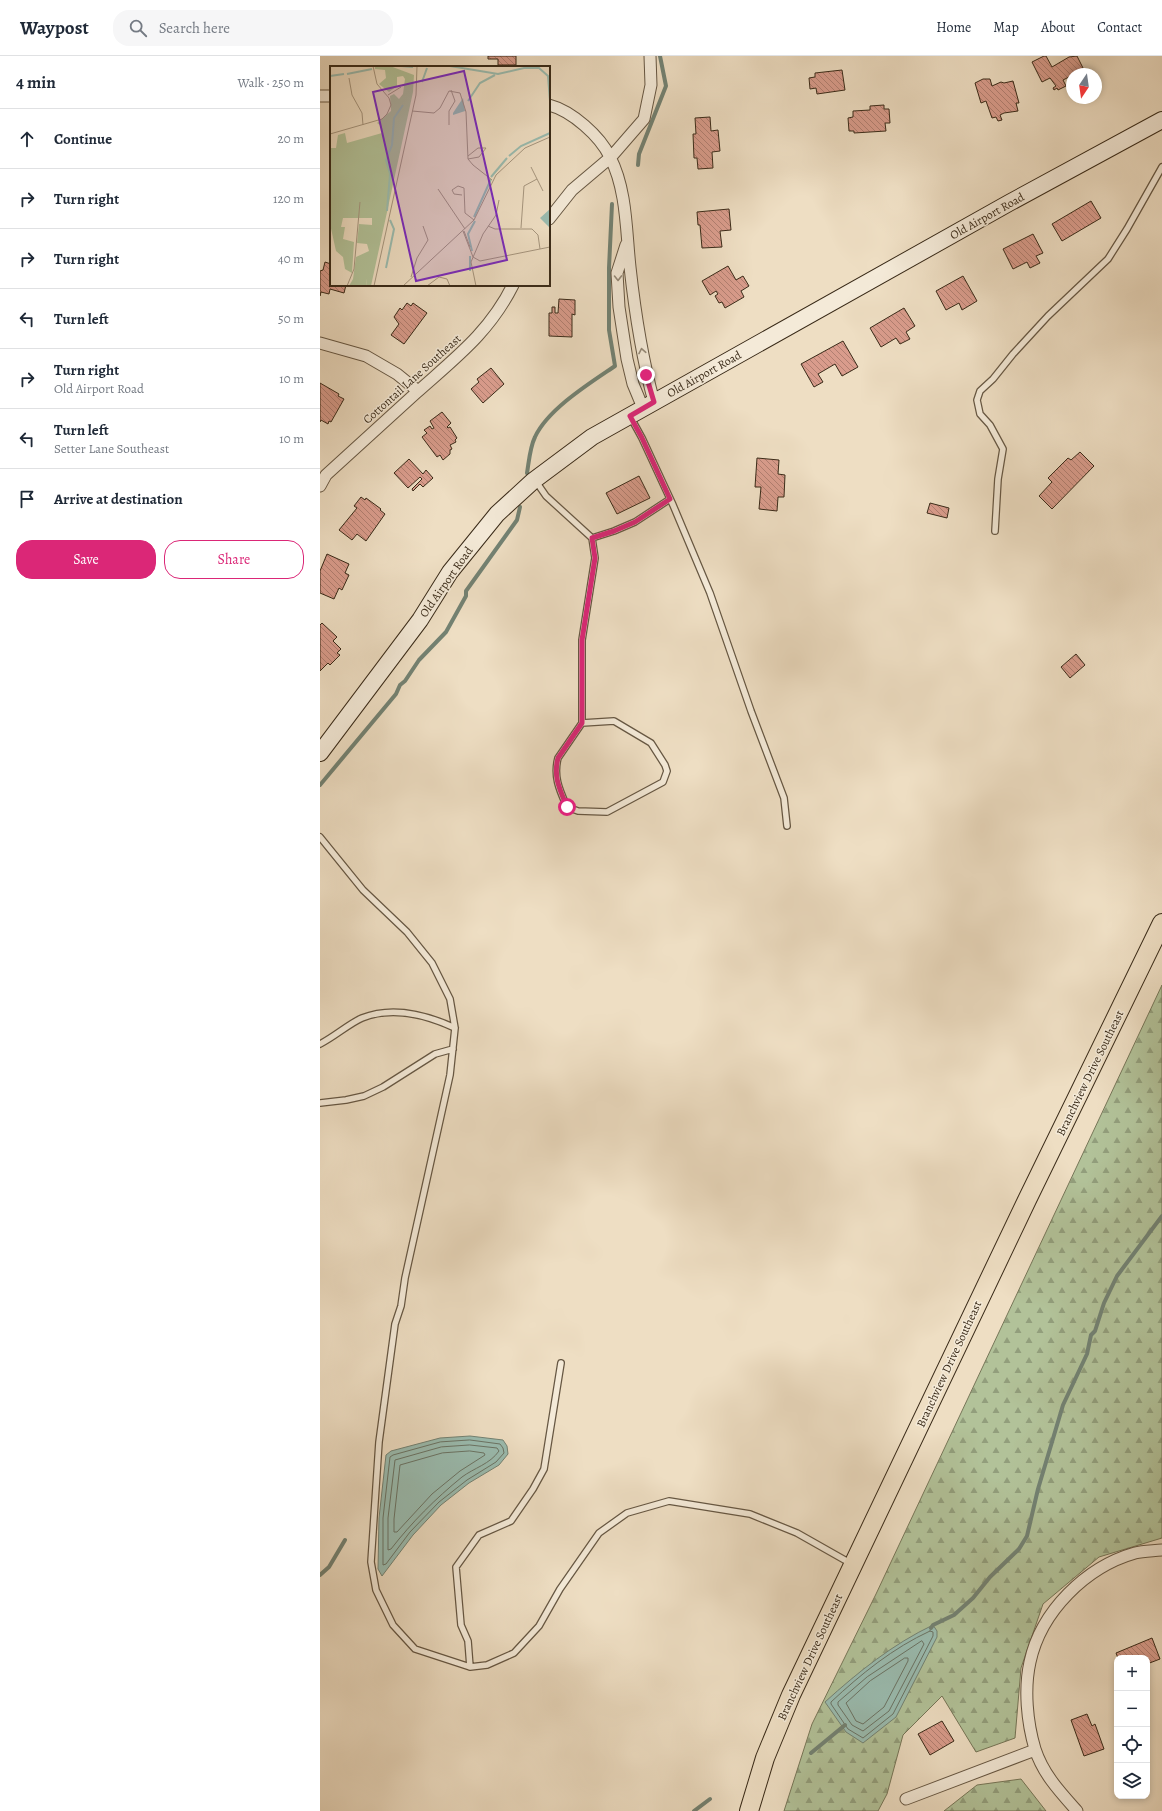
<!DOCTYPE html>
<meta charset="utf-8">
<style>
:root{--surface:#fff;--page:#f6f6f7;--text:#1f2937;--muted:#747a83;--line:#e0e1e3;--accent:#db2777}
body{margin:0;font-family:Alegreya,serif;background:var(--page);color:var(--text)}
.controls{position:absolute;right:12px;bottom:12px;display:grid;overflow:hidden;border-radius:8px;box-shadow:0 2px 6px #0003}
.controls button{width:36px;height:36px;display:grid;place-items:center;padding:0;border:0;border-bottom:1px solid var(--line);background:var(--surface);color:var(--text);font:20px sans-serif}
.compass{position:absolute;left:746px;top:12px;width:36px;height:36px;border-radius:50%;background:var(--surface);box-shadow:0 2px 6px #0003;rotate:193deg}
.stop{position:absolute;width:12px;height:12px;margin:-9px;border:3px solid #db2777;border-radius:50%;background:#fff}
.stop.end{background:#db2777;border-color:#fff;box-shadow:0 1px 4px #0008}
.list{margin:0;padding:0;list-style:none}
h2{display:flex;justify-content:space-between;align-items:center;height:52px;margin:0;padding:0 16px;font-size:17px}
h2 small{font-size:13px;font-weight:400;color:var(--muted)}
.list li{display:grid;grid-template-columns:26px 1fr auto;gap:12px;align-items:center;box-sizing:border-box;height:60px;padding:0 16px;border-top:1px solid var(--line)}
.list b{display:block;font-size:15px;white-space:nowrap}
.list p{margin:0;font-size:13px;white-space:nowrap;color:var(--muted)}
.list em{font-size:13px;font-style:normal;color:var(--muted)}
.actions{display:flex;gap:8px;padding:12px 16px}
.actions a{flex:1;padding:9px 0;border:1px solid var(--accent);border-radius:16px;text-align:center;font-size:14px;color:var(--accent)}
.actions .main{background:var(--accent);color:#fff}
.icon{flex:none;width:22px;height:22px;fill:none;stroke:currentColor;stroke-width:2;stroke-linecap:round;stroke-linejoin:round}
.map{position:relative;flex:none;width:842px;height:1755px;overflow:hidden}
header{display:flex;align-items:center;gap:24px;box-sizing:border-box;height:56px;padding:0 20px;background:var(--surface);border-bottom:1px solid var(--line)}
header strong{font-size:19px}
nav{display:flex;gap:22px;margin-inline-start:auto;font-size:14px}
.search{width:280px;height:36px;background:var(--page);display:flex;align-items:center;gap:10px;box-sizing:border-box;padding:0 14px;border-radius:16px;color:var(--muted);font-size:15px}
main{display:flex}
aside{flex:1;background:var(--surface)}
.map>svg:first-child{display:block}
.forest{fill:url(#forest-firs);stroke:#767658}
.water{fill:#9abcb0;stroke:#738273}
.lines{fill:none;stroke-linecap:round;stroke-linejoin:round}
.shore{stroke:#6a7364;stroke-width:1}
.stream{stroke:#738273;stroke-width:4}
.building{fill:url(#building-back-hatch);stroke:#392a18}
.lane-casing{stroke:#665743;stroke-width:8}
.street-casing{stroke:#665743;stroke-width:13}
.secondary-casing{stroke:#392a18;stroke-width:18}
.primary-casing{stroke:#392a18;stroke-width:20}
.lane{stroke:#f4ead8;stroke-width:5.5}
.street{stroke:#f4ead8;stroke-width:11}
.secondary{stroke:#f4ead8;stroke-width:16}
.primary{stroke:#eedec3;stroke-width:18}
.oneway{stroke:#968a78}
.route{stroke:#db2777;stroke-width:5}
.labels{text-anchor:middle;stroke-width:3;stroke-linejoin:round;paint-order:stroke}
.street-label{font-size:12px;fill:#392a18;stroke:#f4ead8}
.inset-river{fill:none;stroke:#9abcb0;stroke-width:2}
.inset-road{fill:none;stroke:#a6967f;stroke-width:1}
.view{fill:#7b2cbf;fill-opacity:0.15;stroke:#7b2cbf;stroke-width:2}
.inset-edge{fill:none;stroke:#392a18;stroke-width:2}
</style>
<header>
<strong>Waypost</strong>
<div class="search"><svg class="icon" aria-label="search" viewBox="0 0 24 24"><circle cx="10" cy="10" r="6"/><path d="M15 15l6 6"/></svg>Search here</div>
<nav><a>Home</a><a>Map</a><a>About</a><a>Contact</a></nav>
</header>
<main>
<aside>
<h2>4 min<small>Walk · 250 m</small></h2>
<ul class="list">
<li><svg class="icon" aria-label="ahead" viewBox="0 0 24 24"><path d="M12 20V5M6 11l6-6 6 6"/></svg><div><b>Continue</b></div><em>20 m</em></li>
<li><svg class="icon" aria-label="right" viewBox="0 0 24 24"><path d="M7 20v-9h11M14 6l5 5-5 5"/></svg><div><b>Turn right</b></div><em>120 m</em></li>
<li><svg class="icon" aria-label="right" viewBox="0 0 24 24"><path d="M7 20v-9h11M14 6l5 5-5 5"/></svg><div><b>Turn right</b></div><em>40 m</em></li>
<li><svg class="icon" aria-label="left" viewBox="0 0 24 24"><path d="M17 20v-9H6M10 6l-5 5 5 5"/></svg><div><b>Turn left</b></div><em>50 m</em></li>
<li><svg class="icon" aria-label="right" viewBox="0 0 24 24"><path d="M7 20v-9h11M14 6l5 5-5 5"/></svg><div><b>Turn right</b><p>Old Airport Road</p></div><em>10 m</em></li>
<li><svg class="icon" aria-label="left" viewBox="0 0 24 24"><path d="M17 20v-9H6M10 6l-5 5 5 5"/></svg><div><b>Turn left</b><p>Setter Lane Southeast</p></div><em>10 m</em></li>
<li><svg class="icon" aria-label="arrive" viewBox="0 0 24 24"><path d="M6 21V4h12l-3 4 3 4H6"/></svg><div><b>Arrive at destination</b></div></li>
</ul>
<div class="actions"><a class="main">Save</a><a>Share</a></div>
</aside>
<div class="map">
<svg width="842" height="1755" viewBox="0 0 842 1755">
<defs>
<pattern id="forest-firs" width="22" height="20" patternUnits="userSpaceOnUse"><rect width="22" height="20" fill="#b2c299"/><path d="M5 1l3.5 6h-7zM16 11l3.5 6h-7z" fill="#929e7c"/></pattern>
<pattern id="building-back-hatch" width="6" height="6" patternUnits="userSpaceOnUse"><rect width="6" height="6" fill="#d99c8c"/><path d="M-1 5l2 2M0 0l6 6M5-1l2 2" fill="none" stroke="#b17f71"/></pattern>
</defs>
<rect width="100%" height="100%" fill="#eedec3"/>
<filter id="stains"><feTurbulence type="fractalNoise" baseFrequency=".005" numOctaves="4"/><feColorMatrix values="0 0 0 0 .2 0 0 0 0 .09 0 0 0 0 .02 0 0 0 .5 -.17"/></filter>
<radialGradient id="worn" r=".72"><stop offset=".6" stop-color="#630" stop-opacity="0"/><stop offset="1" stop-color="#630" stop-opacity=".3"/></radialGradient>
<path class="forest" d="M842,929V1482L779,1501L723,1548L701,1612L695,1682L656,1696L622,1640L583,1679L567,1738L558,1755H464L492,1668L556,1538Z
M701,1723L726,1755H624L657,1729Z"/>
<path class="water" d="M150,1380L183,1384L187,1390L188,1398L179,1409L149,1427L121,1449L93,1479L62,1520L58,1513L59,1462L66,1399L71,1395L120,1382Z
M613,1569L617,1575V1581L576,1661L543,1687L526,1676L505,1646C538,1616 573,1588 613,1569Z"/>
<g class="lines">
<path class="shore" d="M150,1384L180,1388L183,1392L184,1397L176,1406L147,1424L119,1446L90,1476L66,1508L63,1509V1462L70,1401L73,1399L120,1386Z
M150,1389L177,1392L179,1395C170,1408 154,1412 142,1421C115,1443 92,1466 71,1493L68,1494V1462L75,1404L121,1391Z
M150,1395L164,1397L165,1399L140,1415L112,1438L77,1476H74V1463L80,1409L122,1397Z
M610,1575L613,1576V1580L573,1658L543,1682L528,1673L511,1648V1646C541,1618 573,1592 610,1575Z
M602,1585L604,1588L569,1655L543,1675L532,1669L518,1649V1646L547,1621Z
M585,1602H588V1605L564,1651L543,1668L536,1665L526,1647L550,1625Z"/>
<path class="stream" d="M318,109L319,98L346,30L340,0
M207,417C209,405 210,391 215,381C228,353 270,327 295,310L289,274V212L292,148
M0,729L76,638L80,629L85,625L99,604L126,576L146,540V535L197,464L200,451
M0,1519L9,1511L25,1484
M611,1572L613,1569L634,1559L653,1542L670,1521L699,1493L707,1480L718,1433L743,1349L767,1298L771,1279L775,1275L784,1247L797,1220L842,1160
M491,1697L525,1669
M374,1755L390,1743"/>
</g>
<path class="building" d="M168,0H196V9H178V3H168Z
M724,0H726L732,11L749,1L757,0L765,16L761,18H752V25L749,21L743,24L746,30L738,34L737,32L734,34L733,32L736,30L730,22L722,26L712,6Z
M522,14L525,34L497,38L496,32L490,33L489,22L495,21V17Z
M663,23H670L672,30L681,26L684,27L693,25L699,47H696L698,55L684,57L680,59L682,64L678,65L676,61L672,62L666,45L661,47L655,27Z
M564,49V53H569L570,67H565L566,75L534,77V75H529L528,62L533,61V55L550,54V50Z
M390,61L391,75L398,74L400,95L392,96L393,112L378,113L377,102H374L373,78H376L375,62Z
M771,145L781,162L742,185L732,168Z
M409,153L411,174L400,175L402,191L382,192L380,169H378L377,156Z
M713,178L723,197L716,200L720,207L710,212L707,206L693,213L683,193Z
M5,206L11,208V229H26L24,237L10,233L9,238L1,236L0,240V215L3,214Z
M408,210L416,224L423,220L429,230L421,235L424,241L405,252L402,246L399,247L395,240L398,238L396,235L390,239L382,225Z
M643,220L657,245L642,254L639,247L626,254L616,235Z
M239,243L255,244V259L252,258V281L229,280V257H232V251H235V257H238Z
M87,247L91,250L93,247L107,257L84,288L71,279L79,268L74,261L80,252L82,254Z
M584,252L595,270L586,276L590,283L580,288L576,282L561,291L550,272Z
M523,285L538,311L522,320L515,308L498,318L503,326L494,331L481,308Z
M171,312L184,328L163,347L151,333L159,326L157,323Z
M0,327L19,338L18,340L24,343L11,366L9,365L8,368L1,364L0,366Z
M122,356L131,367L127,371L128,372L130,371L137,382L135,384L136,386L130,389L132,393L130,394V398L123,404L120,399L117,401L102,381L107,377L104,374L110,370L112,373L114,372L110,365Z
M760,396L774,410L732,453L719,440L732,426L728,422L748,402L751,404Z
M437,402L459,404L458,418L465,419L464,441H458L457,455L439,453L441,431H435Z
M89,403L103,418L106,414L113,422L103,431L100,428L93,435L92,433L102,423L100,421L88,432L74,417Z
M319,420L330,442L297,458L286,437Z
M41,441L45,444L46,442L61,453L60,454L65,458L46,485L37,478L32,484L19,474L37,452L34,450Z
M610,447L629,452L627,462L607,457Z
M7,498L29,508L25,517L29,519L22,534L19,532L14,543L0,537V515Z
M2,567L17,581L13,585L21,593L17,597L20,599L10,609L8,607L0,615V569Z
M756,598L765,609L750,622L741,611Z
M832,1582L840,1603L827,1608V1602H798L796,1597Z
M767,1658L772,1670L775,1668L784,1693L764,1700L751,1664Z
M622,1665L634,1685L610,1699L598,1678Z"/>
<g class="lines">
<g class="lane-casing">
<path id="lane" d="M311,362L322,382L353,449L390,537L431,655L464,742L467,770
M215,424L226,440L272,482L275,502L262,584V667L238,702C233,721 240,735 247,751L258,755L287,756L343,726L347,715L345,709L331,687L294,665L262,667
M675,475L678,423L683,393L670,369L660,358L657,344L660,335L673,323L693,298L728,260L788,203L807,173L842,111
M272,482L294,475L315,466L350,443
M0,781L43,834L87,876L112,907L130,943L135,972L130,1019L85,1222L81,1250L75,1268L59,1386L51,1506L56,1534L73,1569L95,1593L150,1611L167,1609L194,1597L219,1570L240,1533L279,1477L307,1457L349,1445L430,1458L477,1477L530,1507
M0,988C14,981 30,967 42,962C72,950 107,959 135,972
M0,1047L26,1044L44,1040L63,1031L115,998L133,993
M150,1611L148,1585L141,1569L136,1511L159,1479L191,1465L213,1433L224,1413L241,1307"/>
</g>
<g class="street-casing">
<path id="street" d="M0,40H11
M229,49C252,55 280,80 290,101C307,134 306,175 310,211C315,257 322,302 334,346
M229,163L252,134L291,101L324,63L331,29L330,0
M306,189L297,217L299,251L307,303L313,328L323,352
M0,287L46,300L77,318L98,335
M0,430L6,419C36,392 66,364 96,337C135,302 169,277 193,229
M586,1743L715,1694
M757,1755C740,1736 723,1718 715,1693C707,1666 704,1633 710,1606C721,1555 766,1511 815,1497C823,1495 833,1495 842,1494"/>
</g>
<g class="secondary-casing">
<path id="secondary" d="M0,697L100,564L130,516L177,458L213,425L272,381L689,147L842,64"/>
</g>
<g class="primary-casing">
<path id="primary" d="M429,1755L445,1702L471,1639L707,1144L842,867"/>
</g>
<use href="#lane" class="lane"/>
<use href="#street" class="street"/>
<use href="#secondary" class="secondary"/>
<use href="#primary" class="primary"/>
</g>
<defs><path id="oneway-chevron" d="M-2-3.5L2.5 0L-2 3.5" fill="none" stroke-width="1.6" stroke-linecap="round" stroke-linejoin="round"/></defs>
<g class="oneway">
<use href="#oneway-chevron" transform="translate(298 222) rotate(89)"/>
<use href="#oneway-chevron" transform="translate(322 295) rotate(-101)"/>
</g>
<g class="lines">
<path class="route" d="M247,751C240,734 233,721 238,702L262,667V584L275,502L272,482L294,475L315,466L350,443L322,382L310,360L334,346L326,319"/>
</g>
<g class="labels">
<g class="street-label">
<text transform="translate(667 160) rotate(-29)" y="4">Old Airport Road</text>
<text transform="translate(384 318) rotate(-29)" y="4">Old Airport Road</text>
<text transform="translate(92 323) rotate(-42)" y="4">Cottontail Lane Southeast</text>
<text transform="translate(126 526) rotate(-55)" y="4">Old Airport Road</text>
<text transform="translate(770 1017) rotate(-64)" y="4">Branchview Drive Southeast</text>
<text transform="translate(629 1308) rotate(-65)" y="4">Branchview Drive Southeast</text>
<text transform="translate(490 1601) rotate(-65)" y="4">Branchview Drive Southeast</text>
</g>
</g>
<g transform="translate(10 10)">
<rect width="220" height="220" fill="#eedec3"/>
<path d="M23,213H36L37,220H19Z" fill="#b2c299"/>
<path d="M45,0H60L84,9L83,26L41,220H37L36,213H23L26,191L39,185L37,178L27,177L29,158L42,159V152H13L11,161H15L13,173L24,176L22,207L15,203L13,191L6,185L0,158V82H6L8,69L15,67L17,77L52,67L50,59L47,57L61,45L60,30L64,28L69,33L73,28L75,13L73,10L67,11V20L59,26L49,18L56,12L55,4L45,3Z" fill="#b2c299"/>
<path d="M133,32L135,45L123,49V47ZM220,143V161H219L210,152Z" fill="#9abcb0"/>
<path class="inset-river" d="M71,0L83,1M120,0L168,8L194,2H209L218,10L220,35M17,8L42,3M0,10L14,8M92,16L97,2M138,35L150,17L165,9M179,90L191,80L220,67M161,111L177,92M57,145L60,108L56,94L62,79L64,52L73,39M144,151L161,113M142,185L138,168L145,155M56,202L64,163L60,154M140,205V190"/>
<path class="inset-road" d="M19,12L22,29L32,47L33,59M58,29L71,21M82,45L104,47L110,42L119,25L130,27L136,46L138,93L143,99L162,114M119,59V45L125,35L121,24M0,68L52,53L57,48L61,39L59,32L47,18L43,0M138,90L148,82H156L149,91L138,93M201,101L213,125M108,123L135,163M132,129L124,128L122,124L128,120L134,122L135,147L144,154M158,160L165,163H202L208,169L210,183M191,162L194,120L207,113M133,165L143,191L150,195L220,181M134,165L140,181M81,211L87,192L98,174L93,160M17,220L24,203L30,136M44,220L86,29L87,0M73,220L144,154L166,109L195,82L220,71M97,220L109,211L117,213L120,220M146,220L141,196L153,168L166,149L169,134"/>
<path class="view" d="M134,5L177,194L86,215L43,26Z"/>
<rect width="220" height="220" class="inset-edge"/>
</g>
<rect width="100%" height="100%" filter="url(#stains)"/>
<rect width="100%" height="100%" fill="url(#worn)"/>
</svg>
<div class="controls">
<button>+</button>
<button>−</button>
<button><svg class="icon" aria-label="locate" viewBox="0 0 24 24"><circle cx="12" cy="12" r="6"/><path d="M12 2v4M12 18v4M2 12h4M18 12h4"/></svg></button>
<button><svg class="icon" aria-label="layers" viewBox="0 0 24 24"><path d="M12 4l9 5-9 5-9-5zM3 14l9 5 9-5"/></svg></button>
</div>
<svg class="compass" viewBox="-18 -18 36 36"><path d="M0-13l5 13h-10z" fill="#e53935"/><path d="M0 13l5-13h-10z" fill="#747a83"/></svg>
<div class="stop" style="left:247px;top:751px"></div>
<div class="stop end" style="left:326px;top:319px"></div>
</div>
</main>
